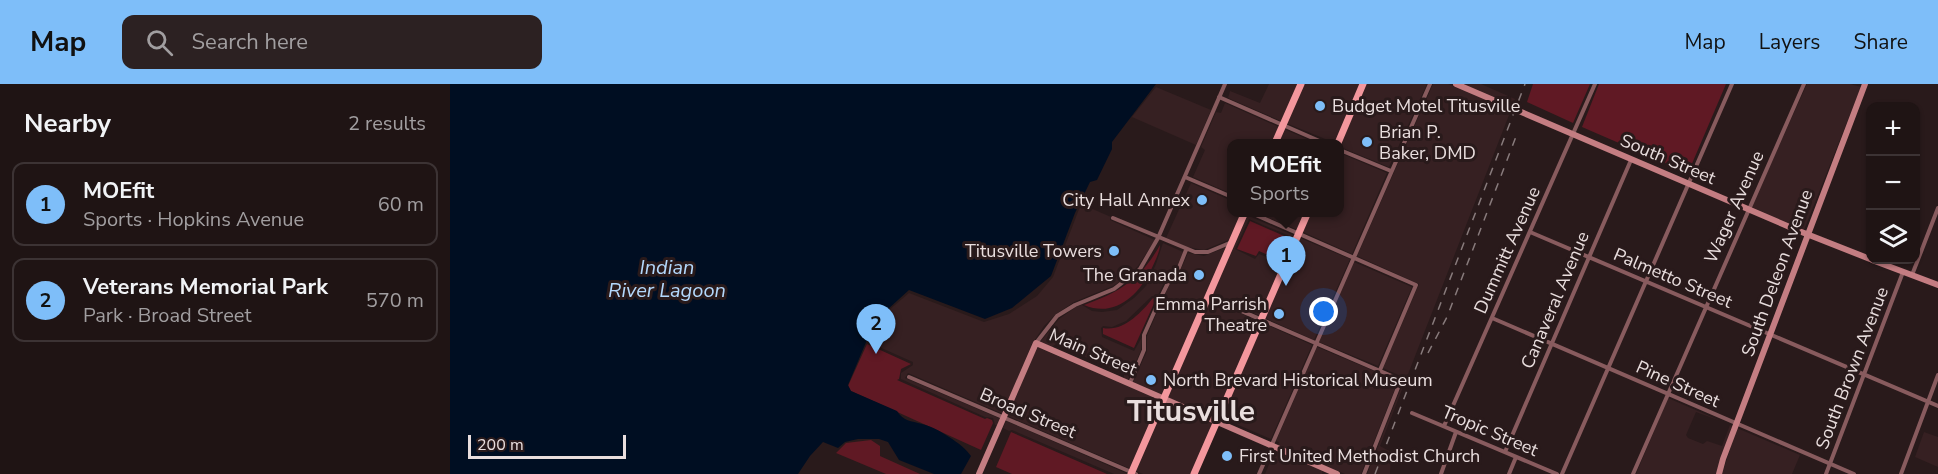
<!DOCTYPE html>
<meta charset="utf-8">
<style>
:root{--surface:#1f1414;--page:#2c2122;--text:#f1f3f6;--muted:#a19ea0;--line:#3c3334;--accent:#7ebef9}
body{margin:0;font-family:"Nunito Sans",sans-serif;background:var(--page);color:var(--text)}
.controls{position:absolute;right:18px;top:18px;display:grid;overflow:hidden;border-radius:12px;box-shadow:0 2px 4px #0004}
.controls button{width:54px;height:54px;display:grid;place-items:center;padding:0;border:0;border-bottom:2px solid var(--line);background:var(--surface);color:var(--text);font:30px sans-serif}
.scale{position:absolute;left:18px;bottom:15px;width:158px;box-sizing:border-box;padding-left:6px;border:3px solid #e9dede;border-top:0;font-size:16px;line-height:21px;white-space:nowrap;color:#e9dede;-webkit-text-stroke:4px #291a1b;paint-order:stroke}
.you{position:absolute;left:874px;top:228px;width:21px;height:21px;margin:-15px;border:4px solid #fff;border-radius:50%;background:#1a73e8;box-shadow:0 0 0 9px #1a73e833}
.badge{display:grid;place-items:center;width:39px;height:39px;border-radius:50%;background:var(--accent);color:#111;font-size:20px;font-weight:700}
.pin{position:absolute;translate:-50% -50px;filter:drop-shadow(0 2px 3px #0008)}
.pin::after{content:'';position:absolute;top:32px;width:21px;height:18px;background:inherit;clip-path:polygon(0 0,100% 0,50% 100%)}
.popup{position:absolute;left:777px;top:55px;width:117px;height:78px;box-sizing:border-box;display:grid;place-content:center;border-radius:12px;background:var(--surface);filter:drop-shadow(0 2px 4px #0005);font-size:20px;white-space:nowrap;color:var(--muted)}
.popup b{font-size:22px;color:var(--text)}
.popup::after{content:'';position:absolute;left:50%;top:100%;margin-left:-12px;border:12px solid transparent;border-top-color:var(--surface)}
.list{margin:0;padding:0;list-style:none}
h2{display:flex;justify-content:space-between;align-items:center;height:78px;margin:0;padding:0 24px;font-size:26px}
h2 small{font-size:20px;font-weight:400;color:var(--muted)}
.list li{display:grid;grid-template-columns:39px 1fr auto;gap:18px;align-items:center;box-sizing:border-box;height:84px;margin:0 12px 12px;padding:0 12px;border:2px solid var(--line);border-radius:12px}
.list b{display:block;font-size:22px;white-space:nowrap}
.list p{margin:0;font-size:20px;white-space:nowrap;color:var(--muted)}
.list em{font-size:20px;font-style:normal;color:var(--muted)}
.icon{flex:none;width:33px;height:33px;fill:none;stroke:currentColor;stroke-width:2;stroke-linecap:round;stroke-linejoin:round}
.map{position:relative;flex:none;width:1488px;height:390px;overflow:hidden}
header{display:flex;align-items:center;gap:36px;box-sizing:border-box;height:84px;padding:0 30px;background:var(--accent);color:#111}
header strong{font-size:28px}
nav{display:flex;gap:33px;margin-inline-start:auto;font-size:21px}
.search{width:420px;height:54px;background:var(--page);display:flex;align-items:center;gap:15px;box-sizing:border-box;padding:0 21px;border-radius:12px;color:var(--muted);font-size:22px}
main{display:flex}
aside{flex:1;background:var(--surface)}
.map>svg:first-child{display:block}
.built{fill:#362022;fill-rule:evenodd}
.green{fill:#601924}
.water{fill:#000e22}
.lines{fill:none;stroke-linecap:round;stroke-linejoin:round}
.street{stroke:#885b5e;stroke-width:4}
.secondary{stroke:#c47d82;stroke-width:6}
.primary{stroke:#f3979d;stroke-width:7}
.rail{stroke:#887b7c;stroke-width:1.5;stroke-dasharray:8 8;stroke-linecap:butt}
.poi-dot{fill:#7ebef9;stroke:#291a1b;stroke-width:2}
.labels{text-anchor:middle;stroke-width:6;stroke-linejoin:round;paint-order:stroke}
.poi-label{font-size:18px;fill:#e9dede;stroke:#291a1b;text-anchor:start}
.street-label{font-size:18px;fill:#e9dede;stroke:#291a1b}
.water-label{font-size:20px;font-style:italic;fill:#b3d8fc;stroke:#291a1b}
.town-label{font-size:30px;font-weight:bold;fill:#e9dede;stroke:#291a1b}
</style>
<header>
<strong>Map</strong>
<div class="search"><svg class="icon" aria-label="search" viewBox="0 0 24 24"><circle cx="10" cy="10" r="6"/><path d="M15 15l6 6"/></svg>Search here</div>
<nav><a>Map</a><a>Layers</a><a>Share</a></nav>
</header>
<main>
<aside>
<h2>Nearby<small>2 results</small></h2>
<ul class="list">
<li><span class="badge">1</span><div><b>MOEfit</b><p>Sports · Hopkins Avenue</p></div><em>60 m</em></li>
<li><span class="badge">2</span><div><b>Veterans Memorial Park</b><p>Park · Broad Street</p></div><em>570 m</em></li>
</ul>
</aside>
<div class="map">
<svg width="1488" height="390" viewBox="0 0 1488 390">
<rect width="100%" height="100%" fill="#291a1b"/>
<path class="built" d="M819,0H848L831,37L778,14L780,7L810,19Z
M854,0H910L885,59L836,39Z
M916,0H977L939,83L890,63Z
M983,0H998L1061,26L930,362L941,368L940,390H917L955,294L933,284L969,200L907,172Z
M1013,0H1031L1065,15L1063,21Z
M1357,0H1400L1411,3L1354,146L1301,123Z
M706,3L761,26L746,61L682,33Z
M775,19L829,43L822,59H782V110L743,93L755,66L751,63L766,28L771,29Z
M834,45L866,59H828Z
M890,69L937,89L902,170L853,148L861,129L890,128Z
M741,99L782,117V128L792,129L781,155L754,166L737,163L716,154Z
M631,120L661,133L660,136L705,156L688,182L677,193L663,202L624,218L606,230L594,242L582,260L553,330L458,289L455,294L551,335L548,342L545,341L543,334L535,333L451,295V289L463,281V278L418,258L424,245L438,227L459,209L534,238L559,230L587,212L603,193Z
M807,129H855L848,146Z
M797,131L845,152L810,232L762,211ZM799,135L842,153L843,156L832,179L809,170L805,175L785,165Z
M850,154L900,175L864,256L815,234Z
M713,159L733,168L726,185L716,195L707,213L702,212L676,237L662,243L653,242L651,244L652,253L684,267L692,253L691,266L678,296L674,294V290L606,260L602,263L590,258L609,235L626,223L632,221L642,227L652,228L667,226L684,214L696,202L706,180Z
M777,163L712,311L683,298L697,267V252L712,216L721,198L730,187L738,169L754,172Z
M904,178L962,203L928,282L869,258Z
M760,216L808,237L766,334L717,313Z
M813,239L862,261L821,355L772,334Z
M587,263L710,316L681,385L558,332Z
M867,263L948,297L911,390H895L828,361L829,358L826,357Z
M1218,314L1271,337L1246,328L1236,351L1238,354L1253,360L1257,357L1272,362L1280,341L1282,342L1267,390H1186Z
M715,319L763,339L741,390H693L686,387Z
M556,337L678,390H664L562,346L559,347L553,344Z
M1287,344L1350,371L1342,390H1272Z
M1474,348L1488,353V383L1465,373Z
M825,366L873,387L872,390H815Z"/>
<path class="green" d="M1083,0H1140L1123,39L1077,18Z
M1149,0H1276L1238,89L1132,43Z
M800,137L841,155L831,177L809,167L806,172L787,165Z
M710,161C710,168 704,179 701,186C688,212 664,234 634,221C670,208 691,195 710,161Z
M703,214L706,215L684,264L653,250V244C673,248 691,229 703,214Z
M417,260L461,280L451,285L449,295L447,296L535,335L537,334L542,336L543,339L531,366L401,307L398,302Z
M561,348L657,390H562L546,383Z
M421,356L430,362V372L470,390H436L386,369L396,359Z"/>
<path class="water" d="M0,0H706L662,58V65L647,96L640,98L625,129L601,192L562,224L535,235L459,206L437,226L422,244L398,301L401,307L447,327C453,337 461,337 472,340C486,343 513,360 521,372L511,390H484L449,376L438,358L429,355H408L395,358L388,364L373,358L360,372L348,390H0Z"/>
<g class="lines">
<path class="street" d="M769,13L874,59
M890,66L941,87
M735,93L782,113
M799,128L966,201L930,286
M663,134L745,168H758L782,158
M1080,148L1488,322
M1462,191L1488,124
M759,213L951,296L914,390
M1042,234L1404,390
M586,259L607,232L625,221L664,205L690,185L708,154L775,0
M459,293L686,390
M680,299L694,266V251L710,215L719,197L728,186L736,166
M962,329L1107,390
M994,342L1145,0
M1055,368L1181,76
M809,390L980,0
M991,390L1006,348
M1059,390L1066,373
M1112,390L1282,0
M1183,390L1354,0
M1376,390L1453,188
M1451,390L1488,291"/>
<path class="secondary" d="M1006,0L1349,147L1420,175
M1422,176L1488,201
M529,390L586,259L887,390
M1269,390L1273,375L1415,0"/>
<path class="primary" d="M825,59L851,0
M888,59L913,0
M681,390L795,128
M744,390L858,128"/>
<path class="rail" d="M978,269L997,233L1067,50
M925,390L1075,0"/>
</g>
<g class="poi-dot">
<circle cx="870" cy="22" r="6"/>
<circle cx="917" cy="58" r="6"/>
<circle cx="752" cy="116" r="6"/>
<circle cx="664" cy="167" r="6"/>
<circle cx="749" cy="191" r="6"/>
<circle cx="829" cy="230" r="6"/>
<circle cx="701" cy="296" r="6"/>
<circle cx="777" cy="372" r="6"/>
</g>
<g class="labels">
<g class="poi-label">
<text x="882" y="28">Budget Motel Titusville</text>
<text x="929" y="54">Brian P.<tspan x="929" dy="21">Baker, DMD</tspan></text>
<text x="740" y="122" text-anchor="end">City Hall Annex</text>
<text x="652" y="173" text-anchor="end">Titusville Towers</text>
<text x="737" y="197" text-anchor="end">The Granada</text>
<text x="817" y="226" text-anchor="end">Emma Parrish<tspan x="817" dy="21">Theatre</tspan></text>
<text x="713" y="302">North Brevard Historical Museum</text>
<text x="789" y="378">First United Methodist Church</text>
</g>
<g class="street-label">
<text transform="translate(1218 75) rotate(23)" y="6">South Street</text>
<text transform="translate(1284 123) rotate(-66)" y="6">Wager Avenue</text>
<text transform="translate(1057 166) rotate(-66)" y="6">Dummitt Avenue</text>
<text transform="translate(1327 189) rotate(-70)" y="6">South Deleon Avenue</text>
<text transform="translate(1223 194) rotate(23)" y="6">Palmetto Street</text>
<text transform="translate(1105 216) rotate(-67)" y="6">Canaveral Avenue</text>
<text transform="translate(643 268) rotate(23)" y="6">Main Street</text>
<text transform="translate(1402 284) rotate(-69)" y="6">South Brown Avenue</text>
<text transform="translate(1228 300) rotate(24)" y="6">Pine Street</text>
<text transform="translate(578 329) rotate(23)" y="6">Broad Street</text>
<text transform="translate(1040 347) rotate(23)" y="6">Tropic Street</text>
</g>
<g class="water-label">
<text x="217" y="190">Indian<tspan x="217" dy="23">River Lagoon</tspan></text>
</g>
<g class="town-label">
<text x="741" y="337">Titusville</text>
</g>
</g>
</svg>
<div class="controls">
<button>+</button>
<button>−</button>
<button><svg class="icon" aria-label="layers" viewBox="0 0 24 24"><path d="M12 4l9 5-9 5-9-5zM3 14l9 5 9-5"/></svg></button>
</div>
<div class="scale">200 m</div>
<div class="you"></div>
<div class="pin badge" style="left:836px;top:202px">1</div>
<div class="popup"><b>MOEfit</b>Sports</div>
<div class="pin badge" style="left:426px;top:270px">2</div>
</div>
</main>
